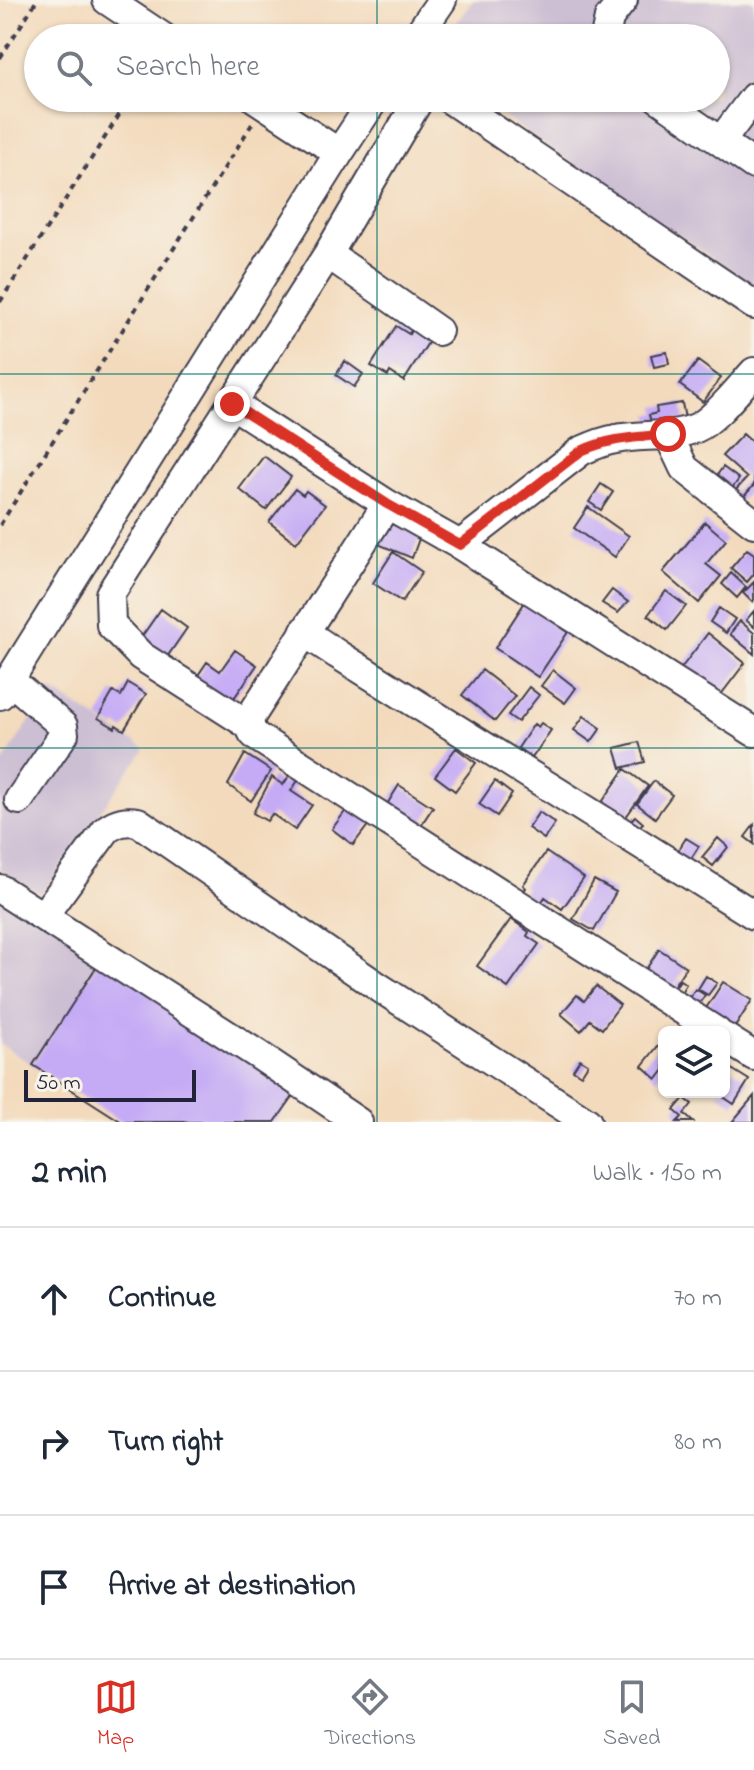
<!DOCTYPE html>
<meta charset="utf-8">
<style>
:root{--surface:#fff;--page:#f2f2f3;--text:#1f2937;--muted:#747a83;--line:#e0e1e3;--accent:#d93025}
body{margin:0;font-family:"Indie Flower",sans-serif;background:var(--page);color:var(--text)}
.controls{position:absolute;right:24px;bottom:24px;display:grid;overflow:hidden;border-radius:12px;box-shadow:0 2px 6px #0004}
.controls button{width:72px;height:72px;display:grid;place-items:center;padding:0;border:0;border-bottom:2px solid var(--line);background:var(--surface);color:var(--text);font:40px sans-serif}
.scale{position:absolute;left:24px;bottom:20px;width:172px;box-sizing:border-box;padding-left:8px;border:4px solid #22223b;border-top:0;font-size:22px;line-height:28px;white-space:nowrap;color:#22223b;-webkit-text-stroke:6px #f7f3e8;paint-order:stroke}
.stop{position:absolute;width:24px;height:24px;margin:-18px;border:6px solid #d93025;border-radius:50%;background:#fff}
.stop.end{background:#d93025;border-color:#fff;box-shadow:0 2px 8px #0008}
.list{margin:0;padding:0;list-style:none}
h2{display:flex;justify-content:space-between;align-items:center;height:104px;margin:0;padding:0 32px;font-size:34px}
h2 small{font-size:26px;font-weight:400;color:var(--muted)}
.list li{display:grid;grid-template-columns:52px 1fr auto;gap:24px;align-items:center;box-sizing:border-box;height:144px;padding:0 32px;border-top:2px solid var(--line)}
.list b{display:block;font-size:30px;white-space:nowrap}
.list em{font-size:26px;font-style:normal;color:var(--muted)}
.icon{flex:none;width:44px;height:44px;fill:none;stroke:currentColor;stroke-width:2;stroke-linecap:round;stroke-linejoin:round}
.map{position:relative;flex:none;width:754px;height:1122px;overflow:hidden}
.search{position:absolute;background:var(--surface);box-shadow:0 2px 6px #0004;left:24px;right:24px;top:24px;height:88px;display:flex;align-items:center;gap:20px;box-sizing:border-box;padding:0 28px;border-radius:44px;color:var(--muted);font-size:30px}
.sheet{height:536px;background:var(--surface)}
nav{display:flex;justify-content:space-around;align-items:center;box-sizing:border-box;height:112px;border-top:2px solid var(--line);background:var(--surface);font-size:22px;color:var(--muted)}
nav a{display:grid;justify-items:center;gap:4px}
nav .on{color:var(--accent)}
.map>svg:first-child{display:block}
.industrial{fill:#ccbed3}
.building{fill:#c5abf5}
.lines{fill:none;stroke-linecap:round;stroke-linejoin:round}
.minor-casing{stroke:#413e4e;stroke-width:32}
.path{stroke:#413e4e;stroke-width:4;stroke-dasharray:6 6;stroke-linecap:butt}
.minor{stroke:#fff;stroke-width:28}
.route{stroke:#d93025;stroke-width:10}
.grid{fill:none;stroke:#0f766e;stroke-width:2;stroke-opacity:0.55}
</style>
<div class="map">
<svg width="754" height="1122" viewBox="0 0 754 1122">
<rect width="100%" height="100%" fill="#f7f3e8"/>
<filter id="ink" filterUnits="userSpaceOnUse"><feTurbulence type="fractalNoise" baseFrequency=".0125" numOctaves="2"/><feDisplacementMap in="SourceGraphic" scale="16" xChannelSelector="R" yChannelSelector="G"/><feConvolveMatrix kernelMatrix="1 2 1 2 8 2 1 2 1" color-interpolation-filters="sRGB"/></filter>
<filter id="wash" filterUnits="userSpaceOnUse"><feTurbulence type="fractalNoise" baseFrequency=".006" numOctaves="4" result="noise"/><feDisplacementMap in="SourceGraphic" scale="32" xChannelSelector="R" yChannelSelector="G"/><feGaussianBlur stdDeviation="1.8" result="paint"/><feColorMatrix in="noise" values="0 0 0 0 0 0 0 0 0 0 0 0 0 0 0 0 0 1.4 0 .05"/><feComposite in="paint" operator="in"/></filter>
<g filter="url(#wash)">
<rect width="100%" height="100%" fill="#f3dabc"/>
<path class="industrial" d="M473,0H754V286L476,98H716V38H446Z
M50,689L145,749L41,894L0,869V767Z
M0,889L104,955L33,1065L0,1044Z"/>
<g id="blocks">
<path class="building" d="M396,326L409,334L413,327L431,338L404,381L390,372L388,376L371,366Z
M667,352L669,364L654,367L651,355Z
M345,361L363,374L354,387L336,375Z
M698,361L721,378L703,402L680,385Z
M682,403L685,419L651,423L649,415L657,413L656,407Z
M743,434L754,444V485L740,501L732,494L747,478L722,456Z
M264,456L291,477L266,510L239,489Z
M723,467L739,479L728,494L712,482Z
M601,484L613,492L601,510L589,502Z
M295,489L303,495L306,491L325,505L296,543L269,522Z
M588,507L629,536L615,557L574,528Z
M387,522L420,536L412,558L378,544Z
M705,522L726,540L706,564L721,576L699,603L663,572Z
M747,549L754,554V574L747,582L731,568Z
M393,552L422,572L402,602L373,583Z
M731,573L746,587L737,598L722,584Z
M754,582V600L752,602L743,593Z
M612,590L628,602L618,613L602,603Z
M666,591L686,606L667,630L648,615Z
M525,602L568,632L538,677L495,648Z
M719,608L735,619L726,633L710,622Z
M161,609L187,628L167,657L140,639Z
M754,611V627L746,620Z
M740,621L754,633V654L730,634Z
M708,633L745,663L716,701L679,671Z
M235,650L257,665L227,708L192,684L207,662L220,671Z
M482,670L515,696L495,721L462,695Z
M553,670L576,688L565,703L541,686Z
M128,683L146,694L124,730L116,725L115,728L98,718L113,692L121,696Z
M529,687L539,695L518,722L508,715Z
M584,716L601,728L591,742L574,730Z
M541,723L551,730L532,758L518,748L534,724L538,727Z
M639,742L645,762L621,768L615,748Z
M456,748L476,763L455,791L435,776Z
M245,754L271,771L251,801L228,785Z
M625,769L648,786L618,828L596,811Z
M291,773L299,779L291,791L312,805L295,830L272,814L267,821L253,813L272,777L283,785Z
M495,781L512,794L497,816L479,804Z
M654,781L672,795L655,818L637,804Z
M399,785L433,807L419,828L386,806Z
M350,805L372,820L353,845L332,829Z
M539,812L555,823L544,839L528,828Z
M635,816L643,823L632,834L625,827Z
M754,825V844L745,837Z
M686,838L699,846L685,868L672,860Z
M718,838L728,847L713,866L702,857Z
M546,852L584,878L562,909L545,897L539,906L522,894L526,888L523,885Z
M594,880L616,892L594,931L573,919Z
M511,919L529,932L527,936L539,944L508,988L477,966Z
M659,949L686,967L667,996L640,979Z
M104,955L301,1085L275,1122H122L33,1065Z
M706,976L717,983L708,995L698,989Z
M680,980L686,984L679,996L672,992Z
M723,982L752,1000L730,1035L701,1016Z
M596,986L620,1005L602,1029L590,1020L581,1031L561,1014L577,995L584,1001Z
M695,989L705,995L696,1008L686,1003Z
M658,1046L664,1051V1070L657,1079L642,1066Z
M580,1059L588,1064L581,1075L573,1070Z
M730,1068L749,1080L734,1104L716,1092H724V1076Z
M754,1096V1122H732Z
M684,1098L692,1104L684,1114L693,1122H677L682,1117L674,1110Z"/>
</g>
</g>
<g filter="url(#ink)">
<use href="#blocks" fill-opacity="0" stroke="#413e4e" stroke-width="2"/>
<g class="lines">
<g class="minor-casing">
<path id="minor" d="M107,0L164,38
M416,38L442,0
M605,38L609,18L623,0
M255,98L339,153
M420,98L328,254L110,594L111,625L141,656L249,725L253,733L257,737L717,1032
M448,98L754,305
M658,98L754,165
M721,141L754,97
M328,254L438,331
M232,404L387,504L460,545L754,732
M668,434L684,468L754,523
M460,545L581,451C592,446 603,441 616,439C642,434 672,438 696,428C715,420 740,387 754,372
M304,632L337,654L754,915
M10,680L63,726L64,734L19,800
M0,695L339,153L375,98
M249,725L251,716L387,504
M0,889L257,1054L358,1122
M43,916L107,829C117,822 125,820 138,822L377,986L587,1122
M724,1037L754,1056"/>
</g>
<path class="path" d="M0,58L37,0
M0,302L130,98
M0,525L252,124"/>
<use href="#minor" class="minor"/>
</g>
</g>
<g class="lines" filter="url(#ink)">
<path class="route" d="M232,404L387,504L460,545L581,451C609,438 638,437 668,434"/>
</g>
<path class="grid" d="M377,0V38M377,98V1122M0,374H754M0,748H754"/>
</svg>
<div class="controls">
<button><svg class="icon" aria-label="layers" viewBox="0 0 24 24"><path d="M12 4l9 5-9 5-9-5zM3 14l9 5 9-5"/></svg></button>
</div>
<div class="scale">50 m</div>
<div class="stop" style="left:668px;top:434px"></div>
<div class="stop end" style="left:232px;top:404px"></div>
<div class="search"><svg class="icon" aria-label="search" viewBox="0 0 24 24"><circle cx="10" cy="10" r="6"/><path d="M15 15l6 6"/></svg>Search here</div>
</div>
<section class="sheet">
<h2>2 min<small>Walk · 150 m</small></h2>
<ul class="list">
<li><svg class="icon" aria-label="ahead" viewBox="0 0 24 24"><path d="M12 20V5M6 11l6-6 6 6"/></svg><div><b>Continue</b></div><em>70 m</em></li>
<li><svg class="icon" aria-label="right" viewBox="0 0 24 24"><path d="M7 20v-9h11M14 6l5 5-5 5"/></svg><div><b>Turn right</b></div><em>80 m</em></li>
<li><svg class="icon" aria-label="arrive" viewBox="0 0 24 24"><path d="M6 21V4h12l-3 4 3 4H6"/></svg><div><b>Arrive at destination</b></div></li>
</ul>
</section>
<nav>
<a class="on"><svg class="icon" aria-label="map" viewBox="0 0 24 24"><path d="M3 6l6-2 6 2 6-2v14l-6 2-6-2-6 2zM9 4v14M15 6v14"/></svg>Map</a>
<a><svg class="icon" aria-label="directions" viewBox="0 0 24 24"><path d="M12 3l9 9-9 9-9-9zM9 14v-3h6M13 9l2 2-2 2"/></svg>Directions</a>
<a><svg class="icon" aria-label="saved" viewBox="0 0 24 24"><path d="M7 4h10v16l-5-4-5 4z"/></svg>Saved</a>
</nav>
